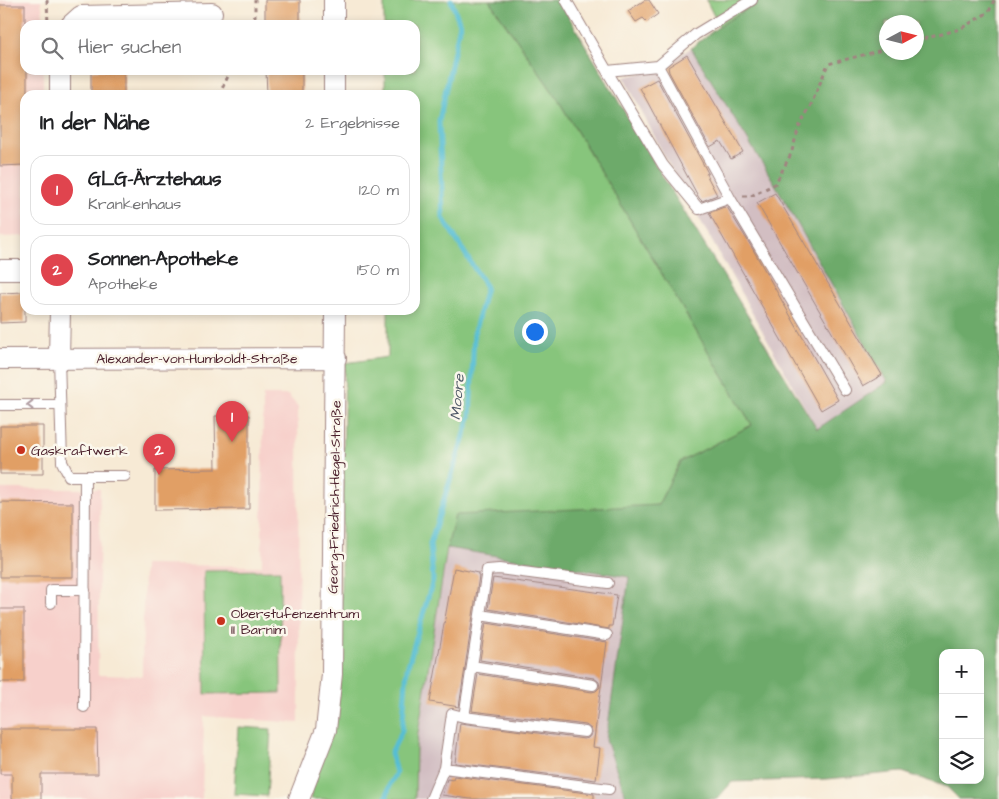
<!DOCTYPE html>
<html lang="de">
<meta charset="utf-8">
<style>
:root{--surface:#fff;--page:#f6f6f6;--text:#202124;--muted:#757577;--line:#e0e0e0;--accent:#c8321e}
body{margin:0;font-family:"Architects Daughter",sans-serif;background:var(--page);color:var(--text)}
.controls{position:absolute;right:15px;bottom:15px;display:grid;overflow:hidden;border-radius:10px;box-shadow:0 2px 8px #0003}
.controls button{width:45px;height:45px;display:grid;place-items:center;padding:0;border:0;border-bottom:1px solid var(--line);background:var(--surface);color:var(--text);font:25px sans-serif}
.compass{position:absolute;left:879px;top:15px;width:45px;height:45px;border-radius:50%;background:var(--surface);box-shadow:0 2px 8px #0003;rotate:83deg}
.you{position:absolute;left:534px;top:331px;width:18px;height:18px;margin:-12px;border:4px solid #fff;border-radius:50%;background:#1a73e8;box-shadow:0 0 0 8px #1a73e833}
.badge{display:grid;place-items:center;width:32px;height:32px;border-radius:50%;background:var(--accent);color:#fff;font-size:16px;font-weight:700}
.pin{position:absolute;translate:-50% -41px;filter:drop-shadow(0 1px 2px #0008)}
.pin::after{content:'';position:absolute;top:26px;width:18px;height:15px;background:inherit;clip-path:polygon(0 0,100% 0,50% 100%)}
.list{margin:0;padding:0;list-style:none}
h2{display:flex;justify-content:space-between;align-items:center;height:65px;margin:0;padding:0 20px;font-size:21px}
h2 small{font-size:16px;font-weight:400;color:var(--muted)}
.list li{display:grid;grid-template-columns:32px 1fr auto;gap:15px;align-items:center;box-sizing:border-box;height:70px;margin:0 10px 10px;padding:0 10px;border:1px solid var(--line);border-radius:15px}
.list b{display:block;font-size:19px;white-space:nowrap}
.list p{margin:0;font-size:16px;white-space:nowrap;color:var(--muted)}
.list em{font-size:16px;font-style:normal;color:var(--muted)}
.icon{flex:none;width:28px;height:28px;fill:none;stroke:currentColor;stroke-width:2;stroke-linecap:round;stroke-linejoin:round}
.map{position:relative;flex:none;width:999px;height:799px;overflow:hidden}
.search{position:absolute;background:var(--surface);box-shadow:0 2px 8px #0003;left:20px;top:20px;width:400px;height:55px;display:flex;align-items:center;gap:12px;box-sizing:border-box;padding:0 18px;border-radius:15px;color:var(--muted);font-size:19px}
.panel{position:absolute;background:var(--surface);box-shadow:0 2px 8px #0003;left:20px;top:90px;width:400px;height:225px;border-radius:15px}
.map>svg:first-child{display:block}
.built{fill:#f7d0cb}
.industrial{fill:#d2bec2}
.green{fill:#87c57b;stroke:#687253}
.forest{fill:#6daa6b;stroke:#5c644b;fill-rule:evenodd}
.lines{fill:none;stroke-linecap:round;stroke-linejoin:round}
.stream{stroke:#56bed3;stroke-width:5}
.building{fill:#e19f65}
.lane-casing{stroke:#a08480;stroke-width:12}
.street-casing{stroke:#a08480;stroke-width:22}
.path{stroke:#a08480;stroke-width:3;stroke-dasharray:4 4;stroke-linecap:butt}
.lane{stroke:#fff;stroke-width:10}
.street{stroke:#fff;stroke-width:20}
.oneway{stroke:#ae9aa0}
.poi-dot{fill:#c8321e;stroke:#fbf7ec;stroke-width:2}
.labels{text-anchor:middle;stroke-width:5;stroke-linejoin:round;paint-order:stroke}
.street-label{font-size:14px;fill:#4a1f2b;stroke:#fbf7ec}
.poi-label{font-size:14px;fill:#4a1f2b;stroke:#fbf7ec;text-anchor:start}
.water-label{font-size:15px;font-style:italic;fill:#4e5766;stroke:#fbf7ec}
</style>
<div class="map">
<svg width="999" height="799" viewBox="0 0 999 799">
<rect width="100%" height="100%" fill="#fbf7ec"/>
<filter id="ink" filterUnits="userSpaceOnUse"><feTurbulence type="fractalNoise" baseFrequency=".02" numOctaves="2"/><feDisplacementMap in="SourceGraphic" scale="10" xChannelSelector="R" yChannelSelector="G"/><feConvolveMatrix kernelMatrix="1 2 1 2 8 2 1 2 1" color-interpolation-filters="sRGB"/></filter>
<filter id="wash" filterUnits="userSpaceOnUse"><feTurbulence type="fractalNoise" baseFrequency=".0096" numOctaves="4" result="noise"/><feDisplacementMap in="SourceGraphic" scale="20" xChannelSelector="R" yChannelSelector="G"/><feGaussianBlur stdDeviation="1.12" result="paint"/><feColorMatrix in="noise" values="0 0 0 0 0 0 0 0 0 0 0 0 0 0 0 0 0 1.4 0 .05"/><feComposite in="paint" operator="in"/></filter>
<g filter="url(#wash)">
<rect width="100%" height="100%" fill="#f7ead5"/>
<path class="built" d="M0,0H41L43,14V25H25V70H43V95H25V236L0,237Z
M263,395H288L298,407L299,723L204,716L202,799H0V489H100L98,675L142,676L144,565L262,566Z"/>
<path class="industrial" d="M691,48L775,184L887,382L817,429L665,157L624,77L659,69Z
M447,548L629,577L606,740L627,799H415L416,746Z"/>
<path class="green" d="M384,0H489L557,98L752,425L680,462L658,505L451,533L447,548L416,746L415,799H310L339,689L345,363L388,357V310H415V95H385V70H415V25H384Z
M706,0H762L719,26Z
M280,570L281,693L205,694L204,571Z
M238,727L271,729L267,796L234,794Z"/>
<path class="forest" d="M489,0H559L654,162L817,429L887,382L775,184L691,48L719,26L762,0H999V799H959L947,787L902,772L827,779L732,782L717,799H627L606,740L629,577L447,548L455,515L658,505L680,462L752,425L557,98ZM886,22H916V52H886ZM943,653H980V780H943Z"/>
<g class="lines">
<path class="stream" d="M386,799L390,784L396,773L391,753L402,731L407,669L433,580L430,544L470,417L474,334L486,287L443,218L439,121L460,24L451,0"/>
</g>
<g id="blocks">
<path class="building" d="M265,0H300V25H265Z
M645,0H649L658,14L647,22L643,18L636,22L628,11Z
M0,5H25V70H27V95H25V165L0,166Z
M687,55L743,152L731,159L720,141L710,147L669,72L668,67Z
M91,70H124V95H91Z
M266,70H302V95H267Z
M657,79L708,173L706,174L717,195L702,201L699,198L640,88Z
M775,193L882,375L863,386L757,203Z
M724,207L725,209L727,207L751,246L838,400L821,410L709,213Z
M25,292V322L0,323V293Z
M249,415V509L155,510V470L216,469L215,416Z
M0,426H43V474H0Z
M0,502L73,503V577H0Z
M454,568L478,573V576H479L459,707L430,702Z
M493,578L617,595L612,626H609V629L488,609Z
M0,609H24V682H0Z
M486,623L607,642L593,747L600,748L596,780L455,763L460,723L584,739L588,738L592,733L591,729L586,725L472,711L478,674L592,692L596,691L600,687L599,682L594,678L480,660Z
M0,729H97L98,774H41V799H12V774H0Z
M454,776L594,794V799H470L442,795L447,779L453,780Z"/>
</g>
</g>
<g filter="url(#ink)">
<use href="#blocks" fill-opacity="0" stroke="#a08480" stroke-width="1"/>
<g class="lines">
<g class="lane-casing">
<path id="lane" d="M566,0L607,71L658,66L696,34L752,0
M658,66L730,198L845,390
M607,71L663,165L699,209L730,198
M59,358L62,462L69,476H125
M0,405H59
M51,603V590H85
M480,615L607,635
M472,666L593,685
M84,707L85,476
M585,732L464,717L487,570L499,569L608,583
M444,768L609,789
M431,799L444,768L452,714L464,717"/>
</g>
<g class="street-casing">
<path id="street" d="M334,0V25
M71,25L81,16L212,13
M60,70V95
M334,70V95
M0,270H25
M59,358L60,310
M0,359L336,358
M299,799L326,730L332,674L335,310"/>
</g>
<path class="path" d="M47,0L48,25
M250,25L255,16V0
M916,41L960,29L989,12L994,0
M219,95L231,70
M743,196H751L775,184L791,154L799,127L810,107L828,64L886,49"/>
<use href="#lane" class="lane"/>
<use href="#street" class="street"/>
</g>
<defs><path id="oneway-chevron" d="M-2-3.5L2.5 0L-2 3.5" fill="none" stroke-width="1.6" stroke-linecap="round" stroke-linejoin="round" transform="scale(1.25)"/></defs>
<use class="oneway" href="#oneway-chevron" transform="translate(30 405) rotate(-180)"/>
</g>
<g class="poi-dot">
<circle cx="21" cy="450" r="5"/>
<circle cx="221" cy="621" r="5"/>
</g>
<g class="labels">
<g class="street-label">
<text x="197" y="363">Alexander-von-Humboldt-Straße</text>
<text transform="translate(334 497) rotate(-89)" y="5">Georg-Friedrich-Hegel-Straße</text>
</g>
<g class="poi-label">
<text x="31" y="455">Gaskraftwerk</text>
<text x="231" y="618">Oberstufenzentrum<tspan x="231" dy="16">II Barnim</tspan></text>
</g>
<g class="water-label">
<text transform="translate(457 397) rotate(-85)" y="5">Moore</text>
</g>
</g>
</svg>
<div class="controls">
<button>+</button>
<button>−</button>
<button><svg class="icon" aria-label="layers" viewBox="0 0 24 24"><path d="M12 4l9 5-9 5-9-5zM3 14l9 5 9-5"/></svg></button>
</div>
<svg class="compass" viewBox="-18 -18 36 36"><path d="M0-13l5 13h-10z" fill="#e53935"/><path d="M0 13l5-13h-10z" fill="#757577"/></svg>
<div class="you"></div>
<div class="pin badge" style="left:232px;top:442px;background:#e0444e">1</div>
<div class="pin badge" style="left:159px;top:475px;background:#e0444e">2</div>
<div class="search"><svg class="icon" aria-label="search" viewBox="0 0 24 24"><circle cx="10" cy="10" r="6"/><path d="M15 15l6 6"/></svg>Hier suchen</div>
<section class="panel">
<h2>In der Nähe<small>2 Ergebnisse</small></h2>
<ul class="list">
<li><span class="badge" style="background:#e0444e">1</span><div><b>GLG-Ärztehaus</b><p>Krankenhaus</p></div><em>120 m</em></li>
<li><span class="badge" style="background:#e0444e">2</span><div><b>Sonnen-Apotheke</b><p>Apotheke</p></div><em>150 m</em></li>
</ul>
</section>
</div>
